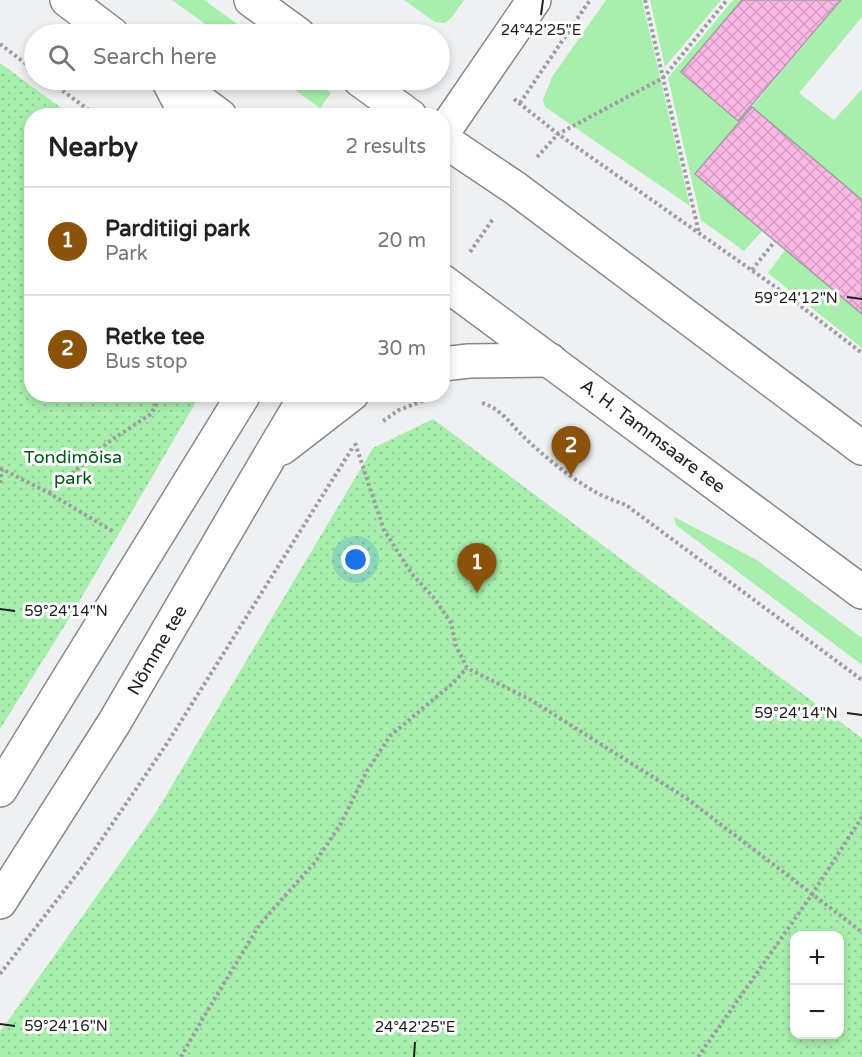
<!DOCTYPE html>
<meta charset="utf-8">
<style>
:root{--surface:#fff;--page:#f6f6f6;--text:#222;--muted:#767676;--line:#e0e0e0;--accent:#8b520b}
body{margin:0;font-family:"Varela Round",sans-serif;background:var(--page);color:var(--text)}
.controls{position:absolute;right:18px;bottom:18px;display:grid;overflow:hidden;border-radius:12px;box-shadow:0 3px 9px #0003}
.controls button{width:54px;height:54px;display:grid;place-items:center;padding:0;border:0;border-bottom:2px solid var(--line);background:var(--surface);color:var(--text);font:30px sans-serif}
.you{position:absolute;left:356px;top:560px;width:21px;height:21px;margin:-15px;border:4px solid #fff;border-radius:50%;background:#1a73e8;box-shadow:0 0 0 9px #1a73e833}
.badge{display:grid;place-items:center;width:39px;height:39px;border-radius:50%;background:var(--accent);color:#fff;font-size:20px;font-weight:700}
.pin{position:absolute;translate:-50% -50px;filter:drop-shadow(0 2px 3px #0008)}
.pin::after{content:'';position:absolute;top:32px;width:21px;height:18px;background:inherit;clip-path:polygon(0 0,100% 0,50% 100%)}
.list{margin:0;padding:0;list-style:none}
h2{display:flex;justify-content:space-between;align-items:center;height:78px;margin:0;padding:0 24px;font-size:26px}
h2 small{font-size:20px;font-weight:400;color:var(--muted)}
.list li{display:grid;grid-template-columns:39px 1fr auto;gap:18px;align-items:center;box-sizing:border-box;height:108px;padding:0 24px;border-top:2px solid var(--line)}
.list b{display:block;font-size:22px;white-space:nowrap}
.list p{margin:0;font-size:20px;white-space:nowrap;color:var(--muted)}
.list em{font-size:20px;font-style:normal;color:var(--muted)}
.icon{flex:none;width:33px;height:33px;fill:none;stroke:currentColor;stroke-width:2;stroke-linecap:round;stroke-linejoin:round}
.map{position:relative;flex:none;width:862px;height:1057px;overflow:hidden}
.search{position:absolute;background:var(--surface);box-shadow:0 3px 9px #0003;left:24px;top:24px;width:426px;height:66px;display:flex;align-items:center;gap:15px;box-sizing:border-box;padding:0 21px;border-radius:33px;color:var(--muted);font-size:22px}
.panel{position:absolute;background:var(--surface);box-shadow:0 3px 9px #0003;left:24px;top:108px;width:426px;height:294px;border-radius:24px}
.map>svg:first-child{display:block}
.grass{fill:#a8eead}
.park{fill:url(#park-dots);fill-rule:evenodd}
.building{fill:url(#building-cross-hatch);stroke:#a2a0a1;stroke-width:1.5}
.lines{fill:none;stroke-linecap:round;stroke-linejoin:round}
.minor-casing{stroke:#878889;stroke-width:36}
.major-casing{stroke:#878889;stroke-width:36}
.path{stroke:#9e9ea0;stroke-width:4;stroke-dasharray:3 3;stroke-linecap:butt}
.minor{stroke:#fff;stroke-width:33}
.major{stroke:#fff;stroke-width:33}
.ticks{fill:none;stroke:#202021;stroke-width:2}
.labels{text-anchor:middle;stroke-width:6;stroke-linejoin:round;paint-order:stroke}
.street-label{font-size:18px;fill:#202021;stroke:#fff}
.park-label{font-size:18px;fill:#005717;stroke:#fff}
.ticks-label{font-size:15px;text-anchor:middle;fill:#202021;stroke:#fff;stroke-width:6;stroke-linejoin:round;paint-order:stroke}
</style>
<div class="map">
<svg width="862" height="1057" viewBox="0 0 862 1057">
<defs>
<pattern id="park-dots" width="8" height="8" patternUnits="userSpaceOnUse" patternTransform="scale(1.5)"><rect width="8" height="8" fill="#a8eead"/><path d="M2 2h.1M6 6h.1" fill="none" stroke="#90cc95" stroke-width="1.8" stroke-linecap="round"/></pattern>
<pattern id="building-cross-hatch" width="8" height="8" patternUnits="userSpaceOnUse" patternTransform="scale(1.5)"><rect width="8" height="8" fill="#fbb7e5"/><path d="M0 0l8 8M0 8l8-8" fill="none" stroke="#d79dc4"/></pattern>
</defs>
<rect width="100%" height="100%" fill="#eff0f2"/>
<path class="grass" d="M172,0H204L251,34H219Z
M404,0H464L452,17L445,23L435,22Z
M606,0H642L690,206L545,107L543,100L552,77Z
M650,0H721L665,67Z
M733,0H742L681,72L739,122L695,174L762,231L744,251L701,220L668,78Z
M842,0H862V17L799,93L834,120L862,89V200L752,107Z
M281,80H312L331,93L320,108Z
M785,250L862,314V348L768,273Z
M674,517L757,560L862,638V665L676,525Z"/>
<path class="park" d="M0,63L71,115L32,116V394L200,395L70,617L0,729Z
M433,419L862,738V1057H0V1032L155,814L373,448ZM794,936H840V1034H794Z"/>
<path class="building" d="M742,0H841L738,121L681,72Z
M752,107L862,200V314L695,174Z"/>
<g class="lines">
<g class="minor-casing">
<path id="minor" d="M168,80L187,116
M442,134L534,0
M442,364L469,361L550,360
M282,448L352,394
M0,790L244,394
M0,902L114,723L267,461L307,394"/>
</g>
<g class="major-casing">
<path id="major" d="M67,0L112,34
M251,0L298,34
M171,80L220,116
M360,80L410,116
M442,139L515,188L862,448
M442,281L862,592"/>
</g>
<path class="path" d="M645,0L699,233
M0,44L34,70
M48,80L97,116
M514,99L558,134L777,288L862,353
M520,103L590,0
M537,157L558,134L663,78L727,0
M470,252L493,219
M752,270L775,241
M482,403C501,408 512,426 525,438C545,457 568,476 592,490C602,496 615,501 626,505L862,680
M383,421L399,410L425,400
M355,443L384,530L412,574L435,599L451,623L456,646L467,668L531,700L686,798L862,932
M0,468L49,493L114,532
M0,483L2,469
M49,493L110,441L151,414L162,394
M0,974L87,861L168,742L353,447
M181,1057L203,1018L260,924L316,861L340,825L367,771L390,736L453,683L467,668
M698,1057L813,893L862,817"/>
<use href="#minor" class="minor"/>
<use href="#major" class="major"/>
</g>
<path class="ticks" d="M541,15L543,0M847,297L862,299M0,609L15,611M847,713L862,715M0,1024L15,1026M414,1057L415,1042"/>
<g class="labels">
<g class="street-label">
<text transform="translate(653 436) rotate(37)" y="6">A. H. Tammsaare tee</text>
<text transform="translate(157 650) rotate(-60)" y="6">Nõmme tee</text>
</g>
<g class="park-label">
<text x="73" y="463">Tondimõisa<tspan x="73" dy="21">park</tspan></text>
</g>
</g>
<g class="ticks-label">
<text x="541" y="35">24°42'25"E</text>
<text x="796" y="303">59°24'12"N</text>
<text x="66" y="616">59°24'14"N</text>
<text x="796" y="718">59°24'14"N</text>
<text x="66" y="1031">59°24'16"N</text>
<text x="415" y="1032">24°42'25"E</text>
</g>
</svg>
<div class="controls">
<button>+</button>
<button>−</button>
</div>
<div class="you"></div>
<div class="pin badge" style="left:477px;top:593px">1</div>
<div class="pin badge" style="left:571px;top:476px">2</div>
<div class="search"><svg class="icon" aria-label="search" viewBox="0 0 24 24"><circle cx="10" cy="10" r="6"/><path d="M15 15l6 6"/></svg>Search here</div>
<section class="panel">
<h2>Nearby<small>2 results</small></h2>
<ul class="list">
<li><span class="badge">1</span><div><b>Parditiigi park</b><p>Park</p></div><em>20 m</em></li>
<li><span class="badge">2</span><div><b>Retke tee</b><p>Bus stop</p></div><em>30 m</em></li>
</ul>
</section>
</div>
